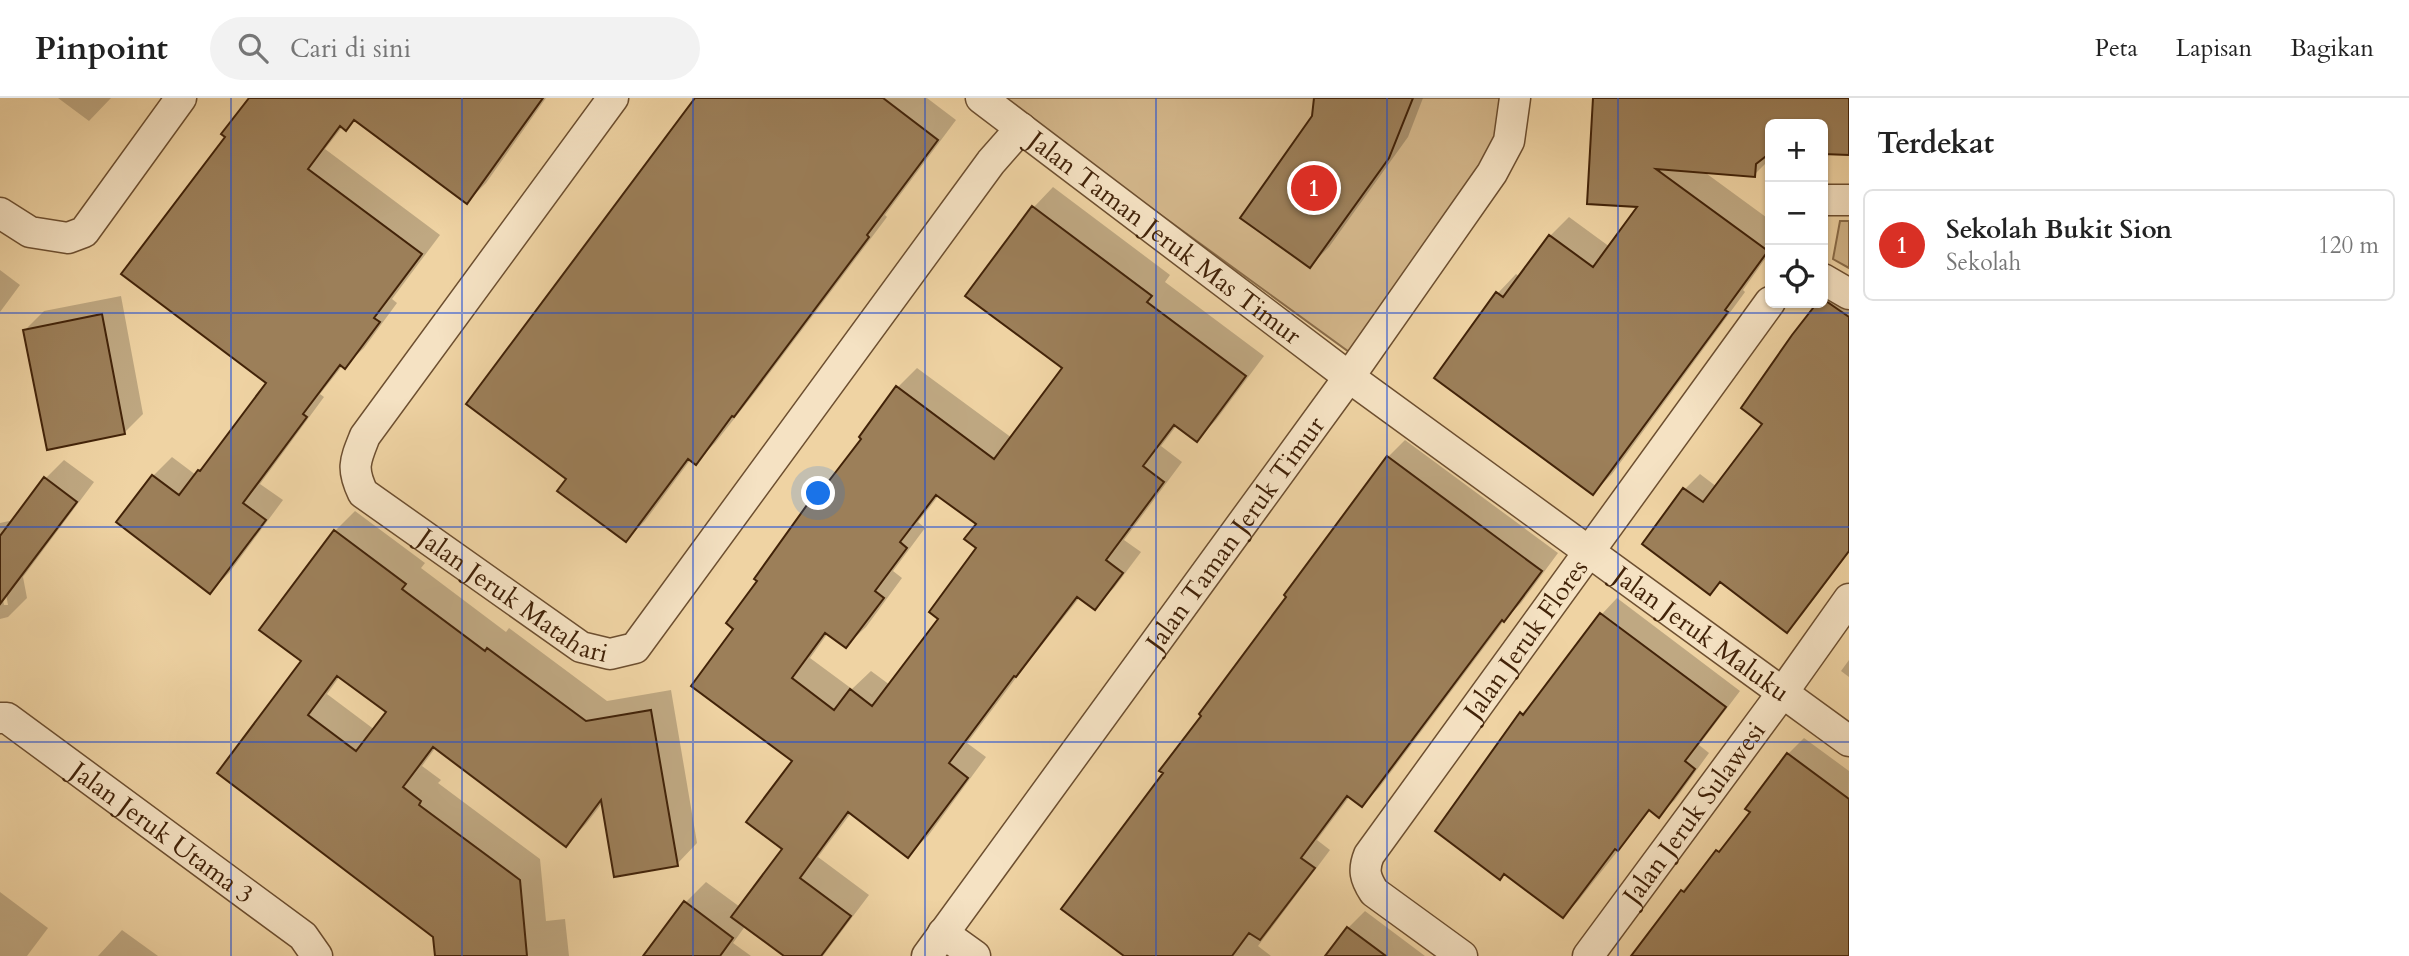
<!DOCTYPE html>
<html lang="id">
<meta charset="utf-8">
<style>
:root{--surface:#fff;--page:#f2f2f2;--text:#222;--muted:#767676;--line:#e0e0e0;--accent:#d93025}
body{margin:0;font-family:Cardo,serif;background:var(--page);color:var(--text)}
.controls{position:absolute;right:21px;top:21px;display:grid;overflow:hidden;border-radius:10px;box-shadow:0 2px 5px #0004}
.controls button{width:63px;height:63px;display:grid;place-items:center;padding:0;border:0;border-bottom:2px solid var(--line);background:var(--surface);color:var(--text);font:35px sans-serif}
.you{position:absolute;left:819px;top:396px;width:24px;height:24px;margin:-18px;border:5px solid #fff;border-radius:50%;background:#1a73e8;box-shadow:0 0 0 10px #1a73e833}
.badge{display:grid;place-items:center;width:46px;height:46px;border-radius:50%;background:var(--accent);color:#fff;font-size:23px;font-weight:700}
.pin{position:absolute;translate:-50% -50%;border:4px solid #fff;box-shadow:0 2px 7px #0006}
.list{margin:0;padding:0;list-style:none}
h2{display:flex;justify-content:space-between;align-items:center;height:91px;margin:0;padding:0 28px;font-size:30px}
h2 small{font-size:23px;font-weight:400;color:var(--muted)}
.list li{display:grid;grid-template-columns:46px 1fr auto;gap:21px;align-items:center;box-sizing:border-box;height:112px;margin:0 14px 14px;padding:0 14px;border:2px solid var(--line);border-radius:10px}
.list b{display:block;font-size:26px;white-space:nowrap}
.list p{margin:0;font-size:23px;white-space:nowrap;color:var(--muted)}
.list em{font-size:23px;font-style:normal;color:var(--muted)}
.icon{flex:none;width:38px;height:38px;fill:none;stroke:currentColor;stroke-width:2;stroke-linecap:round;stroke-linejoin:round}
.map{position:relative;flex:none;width:1849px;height:858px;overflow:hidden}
header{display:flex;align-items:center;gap:42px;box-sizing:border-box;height:98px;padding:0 35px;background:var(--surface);border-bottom:2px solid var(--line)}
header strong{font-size:33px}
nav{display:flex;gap:38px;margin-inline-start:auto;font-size:24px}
.search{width:490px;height:63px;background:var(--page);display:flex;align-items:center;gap:18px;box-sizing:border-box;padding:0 24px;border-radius:38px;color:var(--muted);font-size:26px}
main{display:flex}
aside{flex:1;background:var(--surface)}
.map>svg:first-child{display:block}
.green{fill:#d2b589;stroke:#8a6c49;stroke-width:2}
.shadow{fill:#0003;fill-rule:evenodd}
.building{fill:#9c7f59;stroke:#422309;stroke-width:2;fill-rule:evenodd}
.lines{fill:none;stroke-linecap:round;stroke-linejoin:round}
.street-casing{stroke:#6d4f30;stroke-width:33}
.street{stroke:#f5e2c3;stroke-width:30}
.grid{fill:none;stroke:#1d4ed8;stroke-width:2;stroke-opacity:0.55}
.labels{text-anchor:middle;stroke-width:6;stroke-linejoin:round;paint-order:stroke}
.street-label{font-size:26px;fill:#422309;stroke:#f5e2c3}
</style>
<header>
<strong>Pinpoint</strong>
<div class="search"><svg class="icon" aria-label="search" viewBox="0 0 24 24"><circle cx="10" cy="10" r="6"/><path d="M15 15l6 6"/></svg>Cari di sini</div>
<nav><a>Peta</a><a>Lapisan</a><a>Bagikan</a></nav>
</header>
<main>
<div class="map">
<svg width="1849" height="858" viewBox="0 0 1849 858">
<rect width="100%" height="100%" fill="#efd3a3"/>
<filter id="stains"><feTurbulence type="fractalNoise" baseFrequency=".00286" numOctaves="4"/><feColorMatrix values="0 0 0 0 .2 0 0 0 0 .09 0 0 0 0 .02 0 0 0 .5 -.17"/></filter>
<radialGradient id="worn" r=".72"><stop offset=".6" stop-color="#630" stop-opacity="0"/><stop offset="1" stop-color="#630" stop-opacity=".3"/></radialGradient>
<path class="green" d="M1000,0H1516L1513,38L1356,259Z
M1840,123H1849V170L1833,161Z"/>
<path class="shadow" d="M58,0H111L89,23Z
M252,0H546L486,85L467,104L356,21L346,30L343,28L325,51L440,137L392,201L397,205L364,250L345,268L343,267L320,296L324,299L260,386L283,402L229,475L210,494L153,378L172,359L196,377L213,359L268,285L227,39Z
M697,0H927L956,22L885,117L887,119L753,297L715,345L696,364L691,361L645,423L626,442L568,381Z
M1315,0H1423L1408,39L1329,149L1310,168Z
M1595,0H1849V56L1823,48V26H1770V61L1754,77L1703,73L1770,122V154L1743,192L1745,194L1612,376L1593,395L1436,280L1498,195L1516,176L1520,179L1550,138L1569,119L1610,149L1640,108Z
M1053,89L1170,177L1165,184L1264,258L1216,322L1197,342L1177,327L1161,348L1182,364L1124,442L1141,454L1114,490L1094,510L1080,499L1025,568L967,645L986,659L928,738L908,757L851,715L818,759L869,797L823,858H786L746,827L733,845L751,858H645L686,804L706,784L740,809L784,750L794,662L736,531L823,387L843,368L864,341L861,339L898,289L917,270L1012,340L1064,270L968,198L1034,109ZM939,397L978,426L979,450L940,520L890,587L871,573L852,591L810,560L828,535L846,548L866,529L902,480L893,473L925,430L918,424Z
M0,172L20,187L0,214Z
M1837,186L1849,195V443L1838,457L1844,461L1802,517L1787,532L1721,483L1709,495L1644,445L1685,391L1700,376L1717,389L1765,326V276L1819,205H1823V200Z
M121,198L143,316L124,335L25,232L44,213Z
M1405,342L1558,455L1521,505L1506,520L1379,690L1362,707L1350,698L1317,742L1330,752L1258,848L1271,858H1127L1063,810L1165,675L1388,359Z
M64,362L94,384L23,479L27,500L8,519L0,521V425L14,422L45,381ZM5,491L8,507H4L1,492Z
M355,413L425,465L421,470L506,534L509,530L607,603L671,592L697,745L677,766L603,704L586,726L566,747L436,649L422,668L441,682L438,685L540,761L546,823L565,821L569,858H437L435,838L220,675L303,563L335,433ZM340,578L388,614L375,632L327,596Z
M1617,500L1740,593L1699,647L1709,655L1675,702L1659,717L1651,711L1578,803L1563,818L1521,616L1537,601L1602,516Z
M1849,562V579L1841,573Z
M1804,640L1849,673L1848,858H1632L1682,793L1734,737L1752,713L1788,656Z
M0,794L48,830L27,858H0Z
M1365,813L1425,858H1327L1348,830Z
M122,832L158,858H98Z"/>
<path class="building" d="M249,0H543L467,106L354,22L346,33L340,28L308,71L422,156L374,220L380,224L345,271L340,267L303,316L307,319L243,405L266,422L210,496L116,424L152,377L179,397L198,372L200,373L266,285L121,176L225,39L221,36Z
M695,0H883L938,42L867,137L869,139L734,319L732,318L696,367L688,361L626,444L557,393L566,381L466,306Z
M1314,0H1413L1389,60L1310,170L1240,120L1312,18Z
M1593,0H1849V57L1823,56L1825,26H1770V55L1756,66L1755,79L1656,71L1768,153L1725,212L1728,214L1593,397L1434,280L1496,194L1503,199L1549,137L1593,169L1637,109L1587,106Z
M1032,108L1152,198L1147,204L1246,278L1197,344L1174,327L1143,368L1164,384L1106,462L1123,475L1095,512L1077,499L1016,579L1014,578L949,665L968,680L908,760L848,714L800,780L851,818L821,858H784L731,819L782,751L746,724L792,663L691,588L733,531L726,525L757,483L754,481L822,386L825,388L861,341L859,339L896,288L994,361L1062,270L965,198ZM936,397L976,426L964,441L976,450L929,514L938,521L872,608L850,591L834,612L792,580L825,535L846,550L884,500L875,493L907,450L900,444Z
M1823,201L1849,219V453L1787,535L1720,484L1710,497L1642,446L1683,390L1703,404L1762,326L1741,310L1792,237L1817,205H1823Z
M102,216L125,336L47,352L23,232Z
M1387,358L1542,473L1504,524L1502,522L1362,709L1347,698L1301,760L1315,770L1260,842L1249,835L1232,858H1124L1061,811L1163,675L1159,673L1201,618L1199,616L1286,499L1284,497Z
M44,379L77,404L0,506V438Z
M334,432L406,486L402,491L485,553L487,550L586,623L651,612L678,768L614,779L601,702L566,749L433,649L403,689L421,703L419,707L520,782L527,858H435L433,839L217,675L301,563L259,532ZM337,578L386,614L356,653L308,617Z
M1600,515L1726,609L1685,663L1695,671L1659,720L1649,712L1618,753L1615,751L1563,820L1504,776L1500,782L1435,733L1520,614L1523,617Z
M1787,655L1849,701V858H1631L1681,792L1684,794L1716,752L1719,754L1750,714L1745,711Z
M684,803L733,840L720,858H643Z
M1347,829L1386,858H1325Z"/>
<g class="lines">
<g class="street-casing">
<g id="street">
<path id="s1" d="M613,0L365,338C355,363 351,370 363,395L581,549L610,556L635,550L991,64L1021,30"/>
<path id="s2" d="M981,0L1349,279L1849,643"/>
<path d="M1823,102H1849"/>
<path d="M0,115L30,134L68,140L84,134L181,0"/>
<path d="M1823,181L1849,196"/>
<path id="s3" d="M0,620H7L303,838L317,858"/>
<path d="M943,835L975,858"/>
<path id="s4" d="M927,858L1349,279L1492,75L1509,43L1515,0"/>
<path id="s5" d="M1462,858L1374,794C1365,780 1363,772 1369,757L1770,204"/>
<path id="s6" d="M1588,858L1783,594L1849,501"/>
</g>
</g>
<use href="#street" class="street"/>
</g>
<path class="grid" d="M231,0V858M462,0V858M693,0V858M925,0V858M1156,0V858M1387,0V858M1618,0V858M0,215H1849M0,429H1849M0,644H1849"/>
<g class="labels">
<g class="street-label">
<text dy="9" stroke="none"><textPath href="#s2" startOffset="231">Jalan Taman Jeruk Mas Timur</textPath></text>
<text dy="9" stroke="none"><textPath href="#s4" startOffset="523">Jalan Taman Jeruk Timur</textPath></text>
<text dy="9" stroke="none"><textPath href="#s1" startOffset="662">Jalan Jeruk Matahari</textPath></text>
<text dy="9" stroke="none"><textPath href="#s2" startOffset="898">Jalan Jeruk Maluku</textPath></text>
<text dy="9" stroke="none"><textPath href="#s5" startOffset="415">Jalan Jeruk Flores</textPath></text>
<text dy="9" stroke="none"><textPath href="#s6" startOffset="178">Jalan Jeruk Sulawesi</textPath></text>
<text dy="9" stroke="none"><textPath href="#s3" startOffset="200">Jalan Jeruk Utama 3</textPath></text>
</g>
</g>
<rect width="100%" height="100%" filter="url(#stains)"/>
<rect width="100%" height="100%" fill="url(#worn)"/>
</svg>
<div class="controls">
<button>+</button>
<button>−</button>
<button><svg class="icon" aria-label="locate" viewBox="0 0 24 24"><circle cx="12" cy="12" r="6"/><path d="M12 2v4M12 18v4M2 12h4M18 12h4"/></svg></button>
</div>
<div class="you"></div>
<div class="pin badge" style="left:1314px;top:90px">1</div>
</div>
<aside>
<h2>Terdekat<small></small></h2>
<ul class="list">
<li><span class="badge">1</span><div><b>Sekolah Bukit Sion</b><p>Sekolah</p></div><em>120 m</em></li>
</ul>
</aside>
</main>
